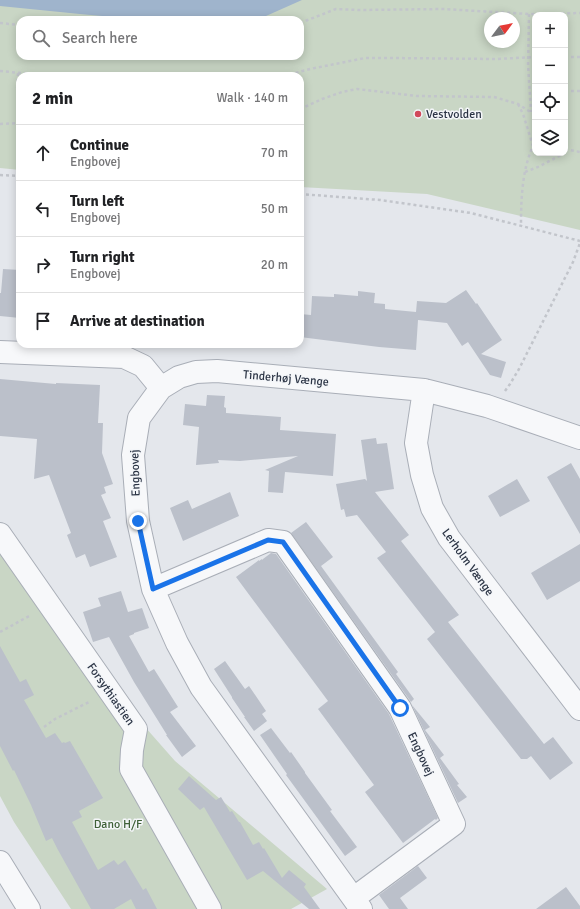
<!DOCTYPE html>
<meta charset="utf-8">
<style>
:root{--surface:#fff;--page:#f6f6f6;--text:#202124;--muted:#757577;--line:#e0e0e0}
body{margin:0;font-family:Signika,sans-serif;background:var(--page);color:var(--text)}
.controls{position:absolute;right:12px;top:12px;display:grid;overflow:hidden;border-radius:8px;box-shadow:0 2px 10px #0003}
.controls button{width:36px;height:36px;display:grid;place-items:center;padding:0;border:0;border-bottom:1px solid var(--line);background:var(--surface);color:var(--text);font:20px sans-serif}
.compass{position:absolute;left:484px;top:12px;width:36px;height:36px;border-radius:50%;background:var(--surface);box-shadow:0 2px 10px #0003;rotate:58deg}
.stop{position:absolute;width:12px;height:12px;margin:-9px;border:3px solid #1a73e8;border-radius:50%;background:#fff}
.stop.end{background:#1a73e8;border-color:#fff;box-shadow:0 1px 4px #0008}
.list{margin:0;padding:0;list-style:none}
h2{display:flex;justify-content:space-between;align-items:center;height:52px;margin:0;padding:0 16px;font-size:17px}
h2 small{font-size:13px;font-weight:400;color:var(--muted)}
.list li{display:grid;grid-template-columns:26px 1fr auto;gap:12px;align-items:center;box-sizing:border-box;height:56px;padding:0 16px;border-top:1px solid var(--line)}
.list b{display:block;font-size:15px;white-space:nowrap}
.list p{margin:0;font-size:13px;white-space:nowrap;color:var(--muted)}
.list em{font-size:13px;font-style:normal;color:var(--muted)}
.icon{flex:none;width:22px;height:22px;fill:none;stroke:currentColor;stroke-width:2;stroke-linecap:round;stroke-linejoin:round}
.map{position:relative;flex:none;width:580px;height:909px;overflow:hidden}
.search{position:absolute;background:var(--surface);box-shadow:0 2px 10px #0003;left:16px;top:16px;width:288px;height:44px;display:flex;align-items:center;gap:10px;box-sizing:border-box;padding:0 14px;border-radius:12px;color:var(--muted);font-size:15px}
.panel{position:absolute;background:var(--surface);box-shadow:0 2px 10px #0003;left:16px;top:72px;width:288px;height:276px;border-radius:12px}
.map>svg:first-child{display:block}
.green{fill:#c9d6c5;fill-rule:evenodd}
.water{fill:#9fb4cc}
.building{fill:#bbc0ca}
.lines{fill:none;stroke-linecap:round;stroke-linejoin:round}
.minor-casing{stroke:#a9aeb7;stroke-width:24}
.path{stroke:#c2c5cb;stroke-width:2.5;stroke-dasharray:3 3;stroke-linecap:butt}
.minor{stroke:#f7f8fa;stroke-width:22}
.route{stroke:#1a73e8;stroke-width:5}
.poi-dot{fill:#d1495b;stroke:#f4f6f9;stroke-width:1.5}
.labels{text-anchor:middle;stroke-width:3;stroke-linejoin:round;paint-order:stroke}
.poi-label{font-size:12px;fill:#2b3445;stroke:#f4f6f9;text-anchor:start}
.street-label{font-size:12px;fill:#2b3445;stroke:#f4f6f9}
.park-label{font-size:12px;fill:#3f6138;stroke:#f4f6f9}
</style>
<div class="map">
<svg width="580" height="909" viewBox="0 0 580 909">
<rect width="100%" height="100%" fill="#e4e7ec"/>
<path class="green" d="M0,0H580V230L427,194L300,187V76H20V170L0,168ZM535,15H565V153H535ZM490,18H514V42H490ZM20,20H300V56H20Z
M0,524L123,702L175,761L327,889L291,909H71L14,822L0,796Z"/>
<path class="water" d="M0,0H302L257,20H146L80,14L0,6Z"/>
<path class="building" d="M3,269L20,270V318L0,316V293H1Z
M466,290L476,304L477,303L502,340L481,354L506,362L501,378L490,375L468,342L462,346L447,323L418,320L416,350L379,347L300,337V314L311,315L312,296L334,297V294L358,296V291L375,293L374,303L385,304V309L416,312L417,301L446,303Z
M0,379L56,384V383L100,385L98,423H103L102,453L113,484L104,487L106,493L101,495L111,518L103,521L117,557L90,567L85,554L76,558L67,535L71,533L49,475L34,479L37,439L0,436Z
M207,395L225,396L224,407L226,408V413L281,417L280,430L336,434L333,476L285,472L283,493L268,492L269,471L265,470L298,456L240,461L218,460L219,463L196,465L199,427L183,425L185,404L206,406Z
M376,438L377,444L387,443L394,489L375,492L409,535L401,541L459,615L448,622L544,744L553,737L573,763L550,780L531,756L527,759H521L427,639L435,632L377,558L386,552L357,515L346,517L344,509L341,510L336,484L365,479L367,481L361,440Z
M571,463L580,479V534L547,477Z
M517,479L530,501L500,517L488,496Z
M230,492L239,516L183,541L170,508L188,500L192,509Z
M306,522L333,557L321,566L398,672L396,674L414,699L411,702L291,533Z
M580,544V581L547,600L531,573Z
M271,553L276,554L389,714L438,818L436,820L435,819L403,843L365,792L374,785L318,709L328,701L236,577L259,560V561L262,559L263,560V559Z
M121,591L128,612L142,608L149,628L134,633V634L129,636L149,672L154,669L178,707L170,712L196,746L182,757L166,735H167L134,682L109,637L93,642L83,612L101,606L98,598Z
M0,646L20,682L26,679L34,695L24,700L46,738L55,733L62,743L64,742L65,743L70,741L103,798L79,811L82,817L72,822L98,870L114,860L118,865L125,860L143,890L146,888L157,909H136L131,899L114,909H91L58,850L52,838L46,841L31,805L14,770L13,771L0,746Z
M225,661L245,689L249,686L266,711L262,714L267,721L254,731L244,717H245L232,698V697L214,669Z
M412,705L430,727L425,730L444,755L440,758L459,784L457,785L467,797L458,803Z
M271,728L290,753L291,752L305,772V773L332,810L330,811L357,847L345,856L286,775L287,774L260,735Z
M189,776L216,800L221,797L230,812L232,811L239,822H240L253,845L259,842L263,849L264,848L282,878L289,870L306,884L304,887L320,909H309L263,871L247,880L204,807L200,810L178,789Z
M418,866L427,878L400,898L408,909H389L379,895Z
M566,887L580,906V909H536Z"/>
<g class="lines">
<g class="minor-casing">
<path id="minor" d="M0,352L124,357L143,366L161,388
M424,390L416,443L422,475L432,508L449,538L580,709
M0,534L136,729L132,750L131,769L210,909
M153,589L268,540L283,542L400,708L454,824L354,898
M0,862L29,909
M361,909L201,687L177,643L153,589L138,521L133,455L139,418L161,388L179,377L196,372L217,371L424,390L487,406L580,438"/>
</g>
<path class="path" d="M529,14L528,65L531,112
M0,23L20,25
M300,23L336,9L359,10L443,9L529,14L580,13
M565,57H580
M0,71L52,76
M18,73L17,88L20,96
M284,76L310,69L365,58H389L496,59L535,57
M565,91H580
M518,104L523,114L533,146C522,170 521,199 521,226
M300,109L322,99L342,92L357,89L417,96L494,97L518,104L535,115
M0,124L20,123
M565,149L580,152
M525,172L538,167L565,153
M0,175L20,176
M300,194L380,200L471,213L580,241
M505,391L510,384L519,369L573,262L580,243
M0,632L31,615
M44,727L55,719L91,701"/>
<use href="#minor" class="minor"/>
</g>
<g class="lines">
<path class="route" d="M138,521L153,589L268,540L283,542L400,708"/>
</g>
<circle class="poi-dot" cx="418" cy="114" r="4"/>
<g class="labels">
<g class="poi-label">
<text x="426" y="118">Vestvolden</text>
</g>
<g class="street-label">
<text transform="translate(286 378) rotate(5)" y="4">Tinderhøj Vænge</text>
<text transform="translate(135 473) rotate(-92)" y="4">Engbovej</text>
<text transform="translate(468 562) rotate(54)" y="4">Lerholm Vænge</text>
<text transform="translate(111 694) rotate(55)" y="4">Forsythiastien</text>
<text transform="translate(421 754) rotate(65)" y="4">Engbovej</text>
</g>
<g class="park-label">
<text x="118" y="828">Dano H/F</text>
</g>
</g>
</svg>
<div class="controls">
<button>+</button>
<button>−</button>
<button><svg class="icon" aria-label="locate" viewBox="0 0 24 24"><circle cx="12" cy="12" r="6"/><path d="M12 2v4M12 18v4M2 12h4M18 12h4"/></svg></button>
<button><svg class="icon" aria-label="layers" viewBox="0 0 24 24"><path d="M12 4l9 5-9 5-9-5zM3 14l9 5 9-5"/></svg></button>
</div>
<svg class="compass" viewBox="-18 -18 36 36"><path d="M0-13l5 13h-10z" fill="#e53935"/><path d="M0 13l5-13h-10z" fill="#757577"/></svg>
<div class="stop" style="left:400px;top:708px"></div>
<div class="stop end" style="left:138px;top:521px"></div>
<div class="search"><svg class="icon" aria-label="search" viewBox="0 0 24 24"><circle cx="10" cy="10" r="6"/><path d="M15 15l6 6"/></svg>Search here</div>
<section class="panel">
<h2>2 min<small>Walk · 140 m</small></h2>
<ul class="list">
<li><svg class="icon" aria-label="ahead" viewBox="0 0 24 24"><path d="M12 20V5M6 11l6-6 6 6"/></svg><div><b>Continue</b><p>Engbovej</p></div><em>70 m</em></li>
<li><svg class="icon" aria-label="left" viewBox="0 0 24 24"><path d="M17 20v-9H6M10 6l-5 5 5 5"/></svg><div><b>Turn left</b><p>Engbovej</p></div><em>50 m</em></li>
<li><svg class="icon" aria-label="right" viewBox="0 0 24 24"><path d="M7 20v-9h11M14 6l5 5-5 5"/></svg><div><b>Turn right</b><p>Engbovej</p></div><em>20 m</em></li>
<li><svg class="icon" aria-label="arrive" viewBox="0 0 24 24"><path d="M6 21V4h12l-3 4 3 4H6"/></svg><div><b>Arrive at destination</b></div></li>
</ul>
</section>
</div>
